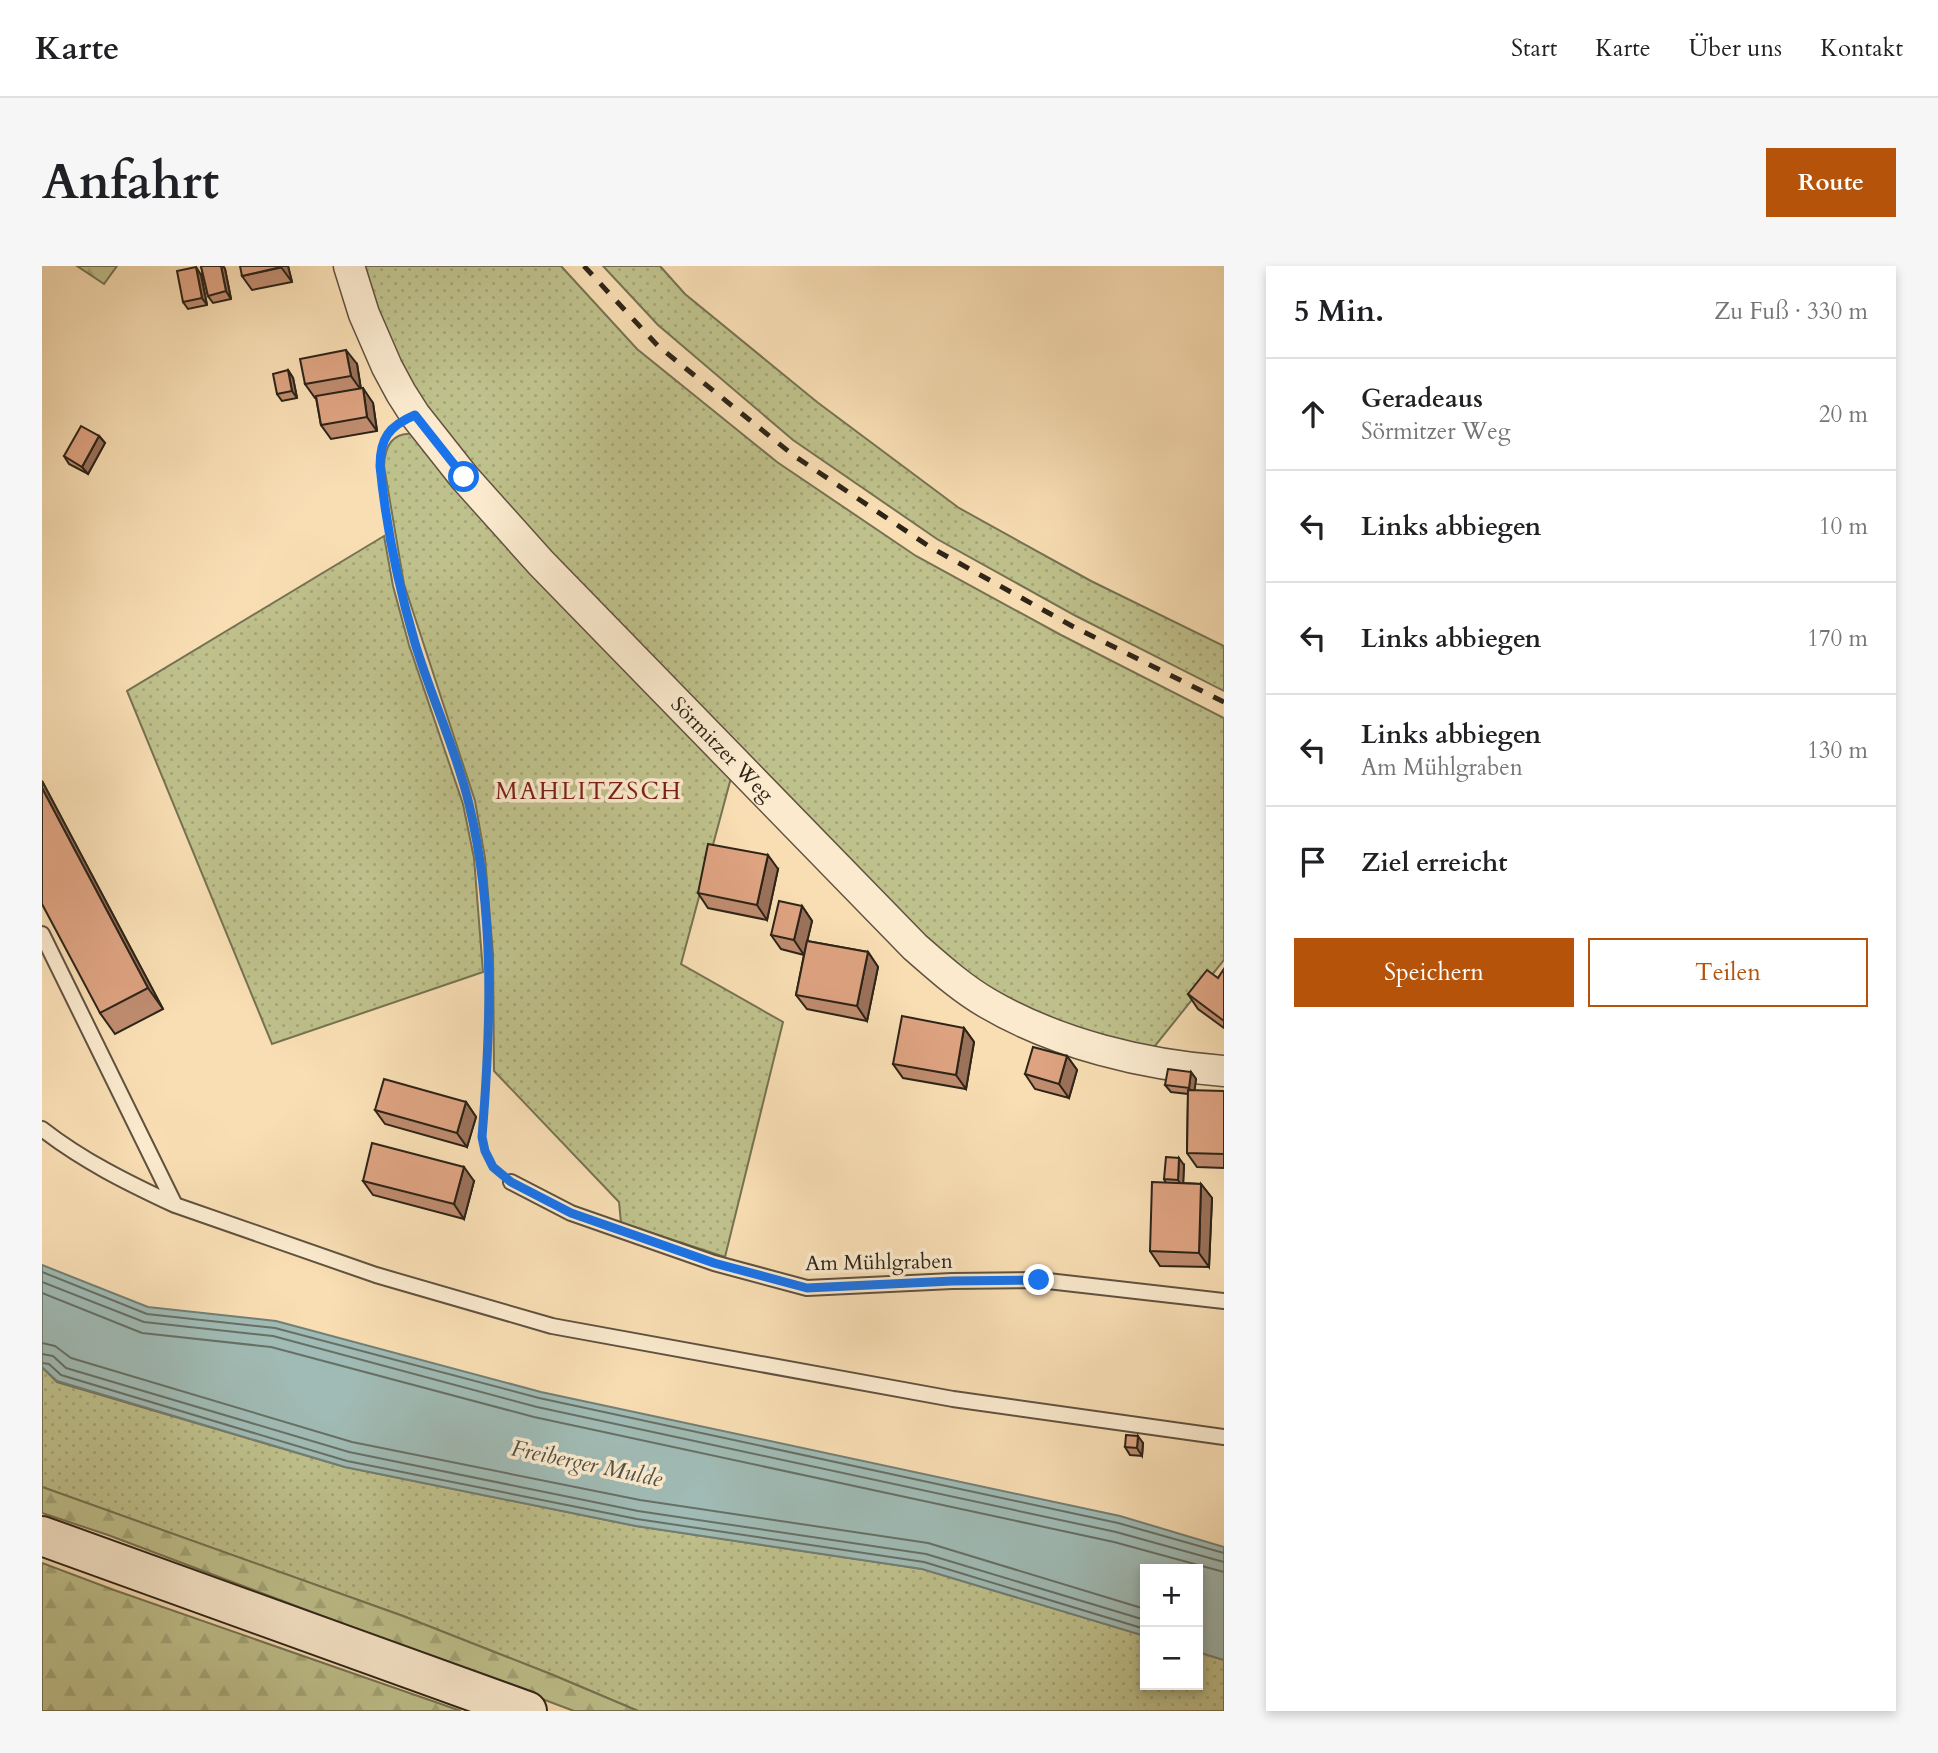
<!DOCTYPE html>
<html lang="de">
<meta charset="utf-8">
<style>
:root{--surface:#fff;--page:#f6f6f6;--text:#202124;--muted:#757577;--line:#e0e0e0;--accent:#b45309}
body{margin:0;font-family:Cardo,serif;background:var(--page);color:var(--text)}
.controls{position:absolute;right:21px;bottom:21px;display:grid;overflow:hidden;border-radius:0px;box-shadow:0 4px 10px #0003}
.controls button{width:63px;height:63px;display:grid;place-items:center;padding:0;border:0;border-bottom:2px solid var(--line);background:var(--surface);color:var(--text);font:35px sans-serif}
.stop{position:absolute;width:21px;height:21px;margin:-16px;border:5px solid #1a73e8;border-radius:50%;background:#fff}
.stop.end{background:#1a73e8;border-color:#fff;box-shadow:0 2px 7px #0008}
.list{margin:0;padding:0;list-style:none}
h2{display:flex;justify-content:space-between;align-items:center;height:91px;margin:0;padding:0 28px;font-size:30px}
h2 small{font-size:23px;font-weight:400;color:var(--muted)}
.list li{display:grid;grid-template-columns:46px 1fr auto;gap:21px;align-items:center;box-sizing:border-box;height:112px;padding:0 28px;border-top:2px solid var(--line)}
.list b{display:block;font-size:26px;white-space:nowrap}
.list p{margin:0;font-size:23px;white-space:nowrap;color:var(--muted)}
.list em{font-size:23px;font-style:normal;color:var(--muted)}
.actions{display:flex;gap:14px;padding:21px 28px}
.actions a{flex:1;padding:16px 0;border:2px solid var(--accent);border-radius:0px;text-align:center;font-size:24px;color:var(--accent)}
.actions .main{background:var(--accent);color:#fff}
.icon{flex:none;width:38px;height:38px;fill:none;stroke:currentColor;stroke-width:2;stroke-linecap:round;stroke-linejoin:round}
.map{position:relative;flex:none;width:1182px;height:1445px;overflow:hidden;border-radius:0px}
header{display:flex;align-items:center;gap:42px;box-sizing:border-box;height:98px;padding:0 35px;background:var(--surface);border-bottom:2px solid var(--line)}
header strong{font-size:33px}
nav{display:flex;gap:38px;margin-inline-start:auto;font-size:24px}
.intro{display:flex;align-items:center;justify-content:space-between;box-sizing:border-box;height:168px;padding:0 42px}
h1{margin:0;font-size:49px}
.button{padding:18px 32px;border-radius:0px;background:var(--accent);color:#fff;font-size:24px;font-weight:700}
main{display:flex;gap:42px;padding:0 42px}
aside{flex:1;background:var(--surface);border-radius:0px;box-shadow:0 4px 10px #0003}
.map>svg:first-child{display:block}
.green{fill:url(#green-dots);stroke:#767252;stroke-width:2}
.forest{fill:url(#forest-firs);stroke:#767252;stroke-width:2}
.water{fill:#a0bbb5;stroke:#727f76;stroke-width:2}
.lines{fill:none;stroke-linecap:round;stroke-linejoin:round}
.shore{stroke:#667066;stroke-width:2}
.service-casing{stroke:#60523f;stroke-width:18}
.minor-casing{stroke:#60523f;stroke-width:33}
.secondary-casing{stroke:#2d2418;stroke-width:42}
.path{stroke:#2d2418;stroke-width:4.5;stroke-dasharray:5 3.5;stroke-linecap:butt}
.service{stroke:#fbeace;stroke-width:14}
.minor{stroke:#fbeace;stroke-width:30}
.secondary{stroke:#fbeace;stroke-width:38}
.rail{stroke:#2d2418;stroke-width:5;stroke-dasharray:12 12;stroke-linecap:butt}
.wall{fill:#bf8c6f;stroke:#2d2418;stroke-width:2}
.shaded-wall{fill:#9b725a;stroke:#2d2418;stroke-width:2}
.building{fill:#dea381;stroke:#2d2418;stroke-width:2}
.route{stroke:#1a73e8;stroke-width:9}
.labels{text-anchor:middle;stroke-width:7;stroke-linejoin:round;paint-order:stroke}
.street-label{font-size:21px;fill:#2d2418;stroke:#fbeace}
.water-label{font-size:23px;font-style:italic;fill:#505147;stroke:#fbeace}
.quarter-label{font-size:24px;letter-spacing:2px;fill:#7a1f14;stroke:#fbeace}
</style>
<header>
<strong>Karte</strong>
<nav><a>Start</a><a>Karte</a><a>Über uns</a><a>Kontakt</a></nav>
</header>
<div class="intro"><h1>Anfahrt</h1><a class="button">Route</a></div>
<main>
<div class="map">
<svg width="1182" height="1445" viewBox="0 0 1182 1445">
<defs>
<pattern id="green-dots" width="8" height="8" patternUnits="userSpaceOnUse" patternTransform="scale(1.75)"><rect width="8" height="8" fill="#bfc18c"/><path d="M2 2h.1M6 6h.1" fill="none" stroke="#a4a678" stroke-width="1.8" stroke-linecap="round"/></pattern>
<pattern id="forest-firs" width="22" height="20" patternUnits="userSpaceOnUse" patternTransform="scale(1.75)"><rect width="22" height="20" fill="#bfc18c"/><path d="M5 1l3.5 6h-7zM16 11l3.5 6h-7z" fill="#a4a678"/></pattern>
</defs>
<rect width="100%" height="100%" fill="#f9deb4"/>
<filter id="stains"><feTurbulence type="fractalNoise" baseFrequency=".00286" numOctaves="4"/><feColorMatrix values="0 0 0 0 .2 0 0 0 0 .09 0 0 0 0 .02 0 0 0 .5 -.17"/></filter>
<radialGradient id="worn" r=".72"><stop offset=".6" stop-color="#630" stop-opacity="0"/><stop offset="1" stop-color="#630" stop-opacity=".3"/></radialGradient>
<path class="green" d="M315,0H519L595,83L735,196L874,290L1019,369L1182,452V694L1108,786L989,749L911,700L505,288L365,121Z
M561,0H618L643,28L775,136L917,242L1049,315L1182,380V425L1034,350L895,273L751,174L616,59Z
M372,168L690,508L639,698L741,756L683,991L579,957L577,936L452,805L451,688L443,592L433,535L362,318L342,200C343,180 350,166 372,168Z
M342,270L351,320L367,379L421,538L432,592L441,706L230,778L85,425Z
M0,1101L15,1116L303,1201L594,1260L881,1303L1103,1370V1419H1156V1386L1182,1394V1445H596L511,1409L361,1350L0,1221Z"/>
<path class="forest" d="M35,0H75L62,18Z
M0,1221L361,1350L511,1409L596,1445H532L66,1269L0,1247Z
M0,1297L72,1324L419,1445H0Z"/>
<path class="water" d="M0,999L106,1041L234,1055L499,1126L1078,1250L1182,1281V1394L1156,1386V1303H1103V1370L880,1303L594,1260L303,1201L15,1115L0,1101Z"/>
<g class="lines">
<path class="shore" d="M0,1006L105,1048L233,1062L497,1132L1076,1257L1182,1287
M0,1016L102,1056L231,1070L495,1141L1074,1266L1182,1296
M0,1027L100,1067L229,1081L492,1151L1072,1276L1182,1306
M0,1077L13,1080L29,1092L310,1176L598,1234L886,1277L1103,1343
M0,1088L11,1090L24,1102L307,1186L596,1245L884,1288L1103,1354
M0,1097L7,1098L19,1109L305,1195L595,1253L882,1296L1103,1363"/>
<g class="service-casing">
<path id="service" d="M0,668L133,939L334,1009L510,1060L911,1133L1182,1171
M0,863C41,895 86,917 133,939
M469,916L529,947L672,997L765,1022L910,1015L997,1014L1182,1035"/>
</g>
<g class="minor-casing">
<g id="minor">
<path id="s1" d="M307,0L322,48L345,101L359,127L373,149L422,211L499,297L873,681C896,701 919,722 945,737C1015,778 1102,799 1182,805"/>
</g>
</g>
<g class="secondary-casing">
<path id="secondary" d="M0,1270L485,1445"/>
</g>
<path class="path" d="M348,165C339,175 338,187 338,200C344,260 356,319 373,377C389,431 414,483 427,538C453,647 449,760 440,871C442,882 445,897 455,905"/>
<use href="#service" class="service"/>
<use href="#minor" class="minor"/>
<use href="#secondary" class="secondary"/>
<path class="rail" d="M542,0L616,80L751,189L888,281L1030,360L1182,436"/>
</g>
<path class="wall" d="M159,0H181L183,3L189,33L171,37L166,30Z
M246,0L250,16L210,24L200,10Z
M159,9L165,39L146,43L141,36Z
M315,98L319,123L331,137L335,165L289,173L279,159L274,132H273L263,118Z
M246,104L251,112L255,132L240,135L235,128Z
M57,170L63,177L46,208L27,198L22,190Z
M0,515L121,743L73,768L58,747Z
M736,603L725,654L666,642L656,627Z
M760,640L770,655L765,675L826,686L836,701L825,755L765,743L754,729L762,689L739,683L729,669Z
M1182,703V762L1156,743L1146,728L1176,712Z
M922,762L932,776L924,823L861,812L851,798Z
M1025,790L1035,804L1027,832L993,823L983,808Z
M1149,806L1154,813L1152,825H1182V902L1155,901L1145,887L1146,828L1129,826L1123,819Z
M424,836L434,851L425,881L343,858L333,844Z
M1142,899L1141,917L1159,918L1170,932L1167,1001L1118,1000L1108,985L1124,917L1122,913Z
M321,915H432L422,953L331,929Z
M1101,1177L1100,1190L1088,1189L1083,1181Z"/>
<path class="shaded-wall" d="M179,0H181L183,3L189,33L184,25Z
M239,0H246L250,16L239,1Z
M154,1L159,9L165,39L160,32Z
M304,84L315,98L319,124L309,110Z
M246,104L251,112L255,132L250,125Z
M321,122L331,137L335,165L325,151Z
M57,170L63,177L46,208L40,201Z
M0,515L121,743L106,722L0,522Z
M726,589L736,603L725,654L715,639Z
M760,640L770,655L762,689L752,674Z
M826,686L836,701L825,755L815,740Z
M922,762L932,776L924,823L914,809Z
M1025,790L1035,804L1027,832L1017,818Z
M1149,806L1154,813L1152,829L1147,822Z
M424,836L434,851L425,881L415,867Z
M1137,892L1142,899L1141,922L1136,914Z
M422,901L432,915L422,953L412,938Z
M1159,918L1170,932L1167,1001L1157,987Z
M1096,1170L1101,1177L1100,1190L1095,1182Z"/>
<path class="building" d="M159,0H179L184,25L166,30Z
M198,0H239V1L200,10Z
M154,1L160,32L141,36L135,5Z
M304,84L309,110L263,118L258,93Z
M246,104L250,125L235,128L231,108Z
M321,122L325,151L279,159L274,130Z
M39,160L57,170L40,201L22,190Z
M0,522L106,722L58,747L0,638Z
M666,578L726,589L715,639L656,627Z
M737,635L760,640L752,674L729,669Z
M765,675L826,686L815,740L754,729Z
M1182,703V755L1146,728L1165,704L1176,712Z
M860,750L922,762L914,809L851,798Z
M991,781L1025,790L1017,818L983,808Z
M1126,803L1149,806L1147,822L1123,819Z
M342,813L424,836L415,867L333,844Z
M1146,824L1182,825V888L1145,887Z
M330,877L422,901L412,938L321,915Z
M1124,891L1137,892L1136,914L1122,913Z
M1110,916L1159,918L1157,987L1108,985Z
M1084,1169L1096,1170L1095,1182L1083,1181Z"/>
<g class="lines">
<path class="route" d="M422,211L373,149C347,160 338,172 338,200C344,260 356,319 373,377C389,431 414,483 427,538C453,647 449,760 440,871L443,885L451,901L469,916L529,947L672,997L765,1022L910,1015L997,1014"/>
</g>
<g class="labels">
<g class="street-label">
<text dy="7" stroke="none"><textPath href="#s1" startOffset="618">Sörmitzer Weg</textPath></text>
<text transform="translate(837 996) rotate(-1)" y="7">Am Mühlgraben</text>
</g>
<g class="water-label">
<text transform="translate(545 1197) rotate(12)" y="8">Freiberger Mulde</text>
</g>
<g class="quarter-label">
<text x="547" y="533">MAHLITZSCH</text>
</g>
</g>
<rect width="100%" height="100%" filter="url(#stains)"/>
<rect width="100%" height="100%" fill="url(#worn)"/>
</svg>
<div class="controls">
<button>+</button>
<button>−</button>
</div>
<div class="stop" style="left:422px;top:211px"></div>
<div class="stop end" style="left:997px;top:1014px"></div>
</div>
<aside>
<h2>5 Min.<small>Zu Fuß · 330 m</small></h2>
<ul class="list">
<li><svg class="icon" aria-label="ahead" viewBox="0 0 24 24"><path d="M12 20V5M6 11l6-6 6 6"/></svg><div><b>Geradeaus</b><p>Sörmitzer Weg</p></div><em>20 m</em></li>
<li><svg class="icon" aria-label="left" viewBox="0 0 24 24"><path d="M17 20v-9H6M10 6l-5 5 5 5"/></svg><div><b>Links abbiegen</b></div><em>10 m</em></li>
<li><svg class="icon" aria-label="left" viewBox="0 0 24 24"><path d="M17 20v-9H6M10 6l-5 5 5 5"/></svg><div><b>Links abbiegen</b></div><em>170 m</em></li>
<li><svg class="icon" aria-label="left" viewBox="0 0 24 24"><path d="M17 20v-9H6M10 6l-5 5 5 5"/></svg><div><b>Links abbiegen</b><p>Am Mühlgraben</p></div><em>130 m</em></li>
<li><svg class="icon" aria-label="arrive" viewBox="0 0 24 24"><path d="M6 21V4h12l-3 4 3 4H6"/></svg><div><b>Ziel erreicht</b></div></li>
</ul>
<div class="actions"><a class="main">Speichern</a><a>Teilen</a></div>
</aside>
</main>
